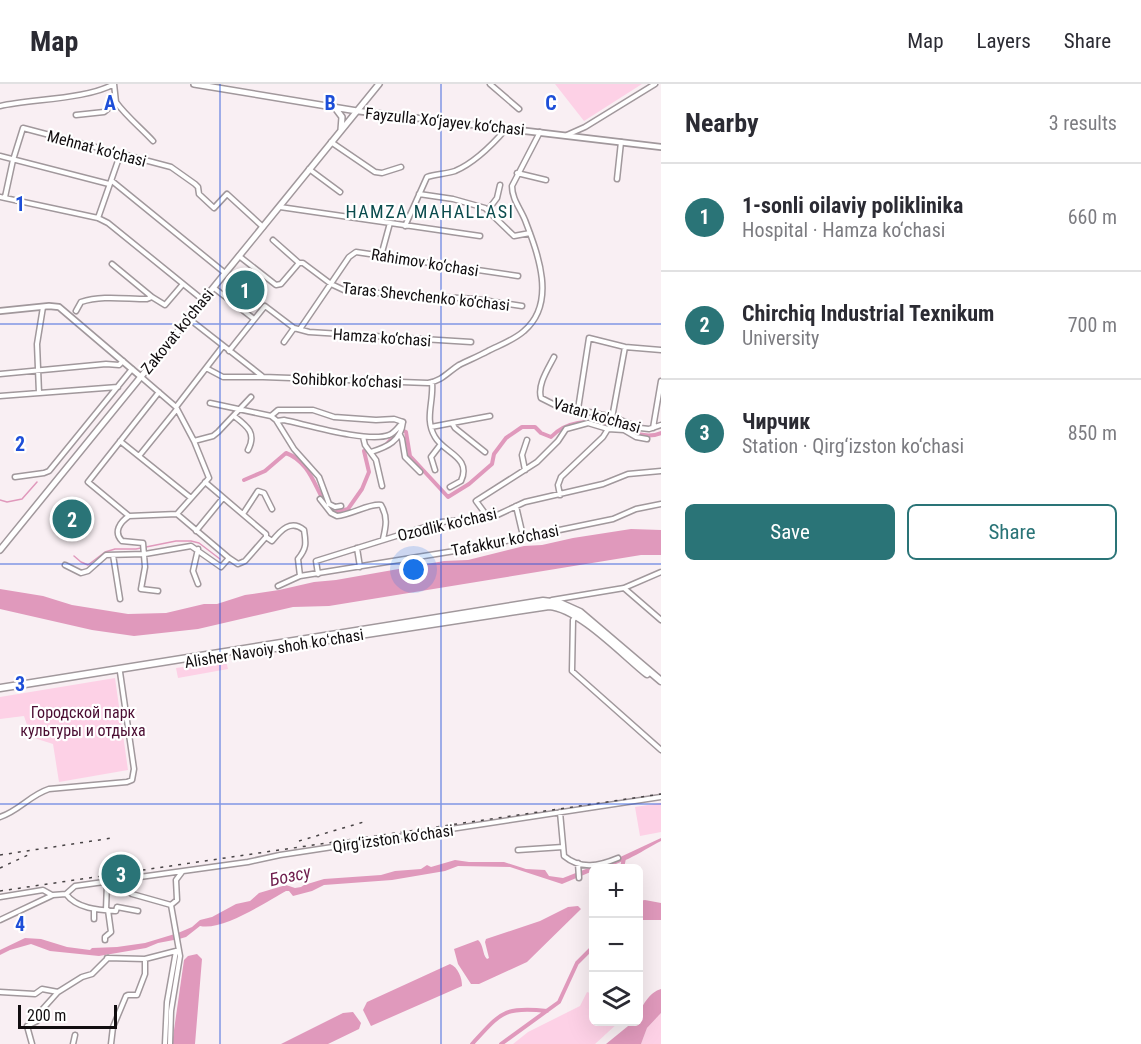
<!DOCTYPE html>
<meta charset="utf-8">
<style>
:root{--surface:#fff;--page:#f7f7f7;--text:#2b2b33;--muted:#7c7c81;--line:#e1e1e2;--accent:#2a7477}
body{margin:0;font-family:"Roboto Condensed",sans-serif;background:var(--page);color:var(--text)}
.controls{position:absolute;right:18px;bottom:18px;display:grid;overflow:hidden;border-radius:9px;box-shadow:0 6px 24px #0002}
.controls button{width:54px;height:54px;display:grid;place-items:center;padding:0;border:0;border-bottom:2px solid var(--line);background:var(--surface);color:var(--text);font:30px sans-serif}
.scale{position:absolute;left:18px;bottom:15px;width:99px;box-sizing:border-box;padding-left:6px;border:3px solid #110d0f;border-top:0;font-size:16px;line-height:21px;white-space:nowrap;color:#110d0f;-webkit-text-stroke:4px #fff;paint-order:stroke}
.you{position:absolute;left:414px;top:486px;width:21px;height:21px;margin:-15px;border:4px solid #fff;border-radius:50%;background:#1a73e8;box-shadow:0 0 0 9px #1a73e833}
.badge{display:grid;place-items:center;width:39px;height:39px;border-radius:50%;background:var(--accent);color:#fff;font-size:20px;font-weight:700}
.pin{position:absolute;translate:-50% -50%;border:3px solid #fff;box-shadow:0 2px 6px #0006}
.list{margin:0;padding:0;list-style:none}
h2{display:flex;justify-content:space-between;align-items:center;height:78px;margin:0;padding:0 24px;font-size:26px}
h2 small{font-size:20px;font-weight:400;color:var(--muted)}
.list li{display:grid;grid-template-columns:39px 1fr auto;gap:18px;align-items:center;box-sizing:border-box;height:108px;padding:0 24px;border-top:2px solid var(--line)}
.list b{display:block;font-size:22px;white-space:nowrap}
.list p{margin:0;font-size:20px;white-space:nowrap;color:var(--muted)}
.list em{font-size:20px;font-style:normal;color:var(--muted)}
.actions{display:flex;gap:12px;padding:18px 24px}
.actions a{flex:1;padding:14px 0;border:2px solid var(--accent);border-radius:9px;text-align:center;font-size:21px;color:var(--accent)}
.actions .main{background:var(--accent);color:#fff}
.icon{flex:none;width:33px;height:33px;fill:none;stroke:currentColor;stroke-width:2;stroke-linecap:round;stroke-linejoin:round}
.map{position:relative;flex:none;width:661px;height:960px;overflow:hidden}
header{display:flex;align-items:center;gap:36px;box-sizing:border-box;height:84px;padding:0 30px;background:var(--surface);border-bottom:2px solid var(--line)}
header strong{font-size:28px}
nav{display:flex;gap:33px;margin-inline-start:auto;font-size:21px}
main{display:flex}
aside{flex:1;background:var(--surface)}
.map>svg:first-child{display:block}
.green{fill:#fdd1e6}
.water{fill:#e099bc}
.lines{fill:none;stroke-linecap:round;stroke-linejoin:round}
.stream{stroke:#e099bc;stroke-width:1.5}
.canal{stroke:#e099bc;stroke-width:4}
.minor-casing{stroke:#a1989c;stroke-width:7}
.tertiary-casing{stroke:#a1989c;stroke-width:8}
.secondary-casing{stroke:#a1989c;stroke-width:8}
.primary-casing{stroke:#a1989c;stroke-width:9}
.minor{stroke:#fff;stroke-width:4}
.tertiary{stroke:#fff;stroke-width:4.5}
.secondary{stroke:#fff;stroke-width:5}
.primary{stroke:#fff;stroke-width:6}
.rail{stroke:#484345;stroke-width:1.5;stroke-dasharray:3 6;stroke-linecap:butt}
.grid{fill:none;stroke:#1d4ed8;stroke-width:1.5;stroke-opacity:0.55}
.labels{text-anchor:middle;stroke-width:4.5;stroke-linejoin:round;paint-order:stroke}
.street-label{font-size:16px;fill:#110d0f;stroke:#fff}
.park-label{font-size:16px;fill:#4b0d32;stroke:#fff}
.neighbourhood-label{font-size:18px;letter-spacing:1.5px;fill:#0a4b4d;stroke:#fff}
.water-label{font-size:18px;font-style:italic;fill:#6f1d4d;stroke:#fff}
.grid-label{font-size:20px;text-anchor:middle;font-weight:bold;fill:#1d4ed8;stroke:#fff;stroke-width:4.5;stroke-linejoin:round;paint-order:stroke}
</style>
<header>
<strong>Map</strong>
<nav><a>Map</a><a>Layers</a><a>Share</a></nav>
</header>
<main>
<div class="map">
<svg width="661" height="960" viewBox="0 0 661 960">
<rect width="100%" height="100%" fill="#f9eff3"/>
<path class="green" d="M555,0H642L584,37Z
M226,577L228,585L178,594L176,584Z
M115,594L128,686L59,698L53,660L31,653L24,632L0,635V613Z
M661,719V748L640,752L635,723Z
M587,908L593,910L594,938H619L595,960H513L528,948L580,922Z
M661,929V960H641L647,944Z"/>
<path class="water" d="M631,445L661,446V471H641L329,522L293,523L198,545L134,552L92,546L0,525V505L43,512L72,521L128,530L166,529L204,520H217L245,511L279,506L314,498L336,496L444,477L468,476L524,462L542,461L573,454Z
M661,754V757C640,768 618,784 594,784L593,787L562,800L510,783L458,782L445,787L392,796L324,801L312,807L293,812L289,807H286C266,818 223,847 200,842L186,853L179,855L158,859L146,864L99,872L50,867L31,860L10,866L0,871V866L25,854L41,855L67,863L90,866L92,864L117,863L145,859L178,849L192,843L200,836L212,833L236,820L250,817L259,809L286,801L295,804L301,803L304,801L324,795L381,791L395,787L421,785L427,781L431,783L455,776L469,778H504L526,785L545,786L549,792L563,794L591,783L601,782Z
M645,816L661,819V836H639V817Z
M578,822L581,825L579,827L527,878L479,900H471L458,880L454,865L478,856C484,861 482,870 487,875L489,874L485,858L486,855L540,837L568,823Z
M197,870L202,875L195,960H172L184,876L188,872Z
M450,880C458,883 462,894 462,902L371,942L363,926L367,918Z
M661,905V929L647,944L641,960H606L633,938H638C638,926 649,908 661,905Z
M353,928L361,939L359,945L328,960H281L343,929Z"/>
<g class="lines">
<path class="stream" d="M0,416L7,418L22,415L37,398
M74,472L81,478L88,481L105,468L115,465H136L176,457H191L199,459L220,475"/>
<path class="canal" d="M614,340C629,347 645,356 661,349
M385,362L400,345L406,348L410,372L448,413L469,400L492,380L494,370L506,354L522,343H535L541,349L551,353C567,336 587,337 609,339
M244,396L265,387L286,369C308,377 314,400 325,419
M331,427L333,429L348,425L362,405L369,388L364,367L370,366
M622,784L624,774
M593,827H594
M472,960C501,929 503,922 547,927
M501,960L559,918L577,879L594,862"/>
<g class="minor-casing">
<path id="minor" d="M490,0L519,25
M116,18C126,32 141,44 153,57
M0,22C32,15 88,15 114,0
M76,31L104,28L116,18L114,0
M567,51L585,43L655,0
M331,58L375,88L382,89L401,83
M0,72L109,100
M309,85L340,108
M517,89L546,96
M617,95L621,58
M112,97L225,189
M419,110L453,115L485,124L514,152L530,149
M0,113L98,134L108,139L203,216
M5,113L13,76L23,44L171,83L195,100L198,103L199,110L214,124L227,110L263,143
M280,123L480,152
M488,126L497,114L500,101
M98,134L120,71
M405,142L427,93C436,90 446,90 455,87C474,79 493,60 506,45
M273,156L299,179H303L331,200L346,207L476,215L522,222
M239,172L276,201L281,200L299,179
M381,172L390,139
M112,180L152,213L165,221L183,200
M214,204L254,235
M76,227L81,218C102,211 125,215 147,215L152,213
M188,234L262,292
M300,245L349,173L356,168L518,192
M284,258L294,244
M229,267L265,222L294,244L309,248L471,258
M554,273C548,285 537,301 541,314L555,321L613,333L640,344L649,345L661,341
M206,284L223,293H263L428,299C442,297 448,288 459,281C469,276 479,272 488,267C500,261 514,256 524,247C557,219 538,170 525,136C520,124 512,115 512,102L540,48
M0,290L106,280L119,281L123,277
M140,292L176,323L194,357L209,394L177,430L129,432C120,438 113,448 122,457L143,459L145,483L141,505L158,507
M432,298C434,318 424,335 435,353C444,369 472,373 461,397L450,403
M39,309L37,260L43,223
M0,312L118,303
M210,319L271,332L276,336L294,365L319,393L329,420L335,423L341,422
M176,323L223,262
M578,325L589,254L625,263L661,266
M234,332C247,342 257,349 248,366
M271,332L278,326H313L334,333L376,336L394,335L403,338
M277,337L284,336C308,341 368,359 389,351C395,349 399,342 403,338
M452,339L490,332
M431,343L452,339L455,344L485,368
M653,344L661,297
M610,345L625,263
M400,351L402,355L405,373L420,388
M363,353L365,361L376,376L382,402
M120,357L191,414
M194,357L213,352L218,348L251,313
M371,368C387,363 401,357 403,338
M139,372L177,325
M435,386L431,373L441,360
M525,386L522,371L527,356
M15,393L44,389L49,387L132,285
M560,411L558,401L561,393L603,353L608,345
M320,415L331,429L337,432C351,431 370,419 381,421C388,433 386,442 383,455
M516,422L523,452
M177,430L229,474L238,480L245,477L266,453V450L205,398
M243,430L258,407L264,409L272,425
M129,432L88,398L159,308
M487,432L476,417L537,378L558,357L566,345L588,339L608,345L624,346L636,353L647,355
M196,447L223,414
M266,453L272,457C281,446 291,435 304,446C306,459 307,464 298,475L300,492
M357,464L360,483
M198,465L193,487L198,500
M113,471L120,515
M65,481L81,489L88,487L106,471L145,470L191,462L221,483L229,474
M318,490L316,477L441,438L493,433L525,418L603,400L628,390L661,387
M278,502L300,492L467,465L613,435L636,425L661,420
M624,504L661,536
M552,516L624,504L661,488
M576,532L573,536L572,587L661,666
M560,728L564,772C581,786 599,782 618,774
M0,733C19,727 30,711 49,705L127,698L132,696L134,685L120,588
M518,766L563,763
M578,779L579,794
M118,798L132,810L171,821
M66,810C77,825 99,826 116,827L117,823L138,827
M0,813L43,806L52,811
M171,821L177,816L176,796L182,788
M94,825V835
M106,826L107,799
M0,836L53,811L66,810L75,802L248,778L280,771L661,713
M105,856V853L111,848L108,826
M107,874L145,875L176,867
M0,908L35,910L42,905L58,908L82,893L92,890L108,874
M32,960L27,942L37,937L40,928L58,908
M73,960L75,951
M111,960L113,943L126,912L128,911H137L145,890V875
M165,960L167,918L176,867
M170,960L171,927L180,872L171,821"/>
</g>
<g class="tertiary-casing">
<path id="tertiary" d="M357,27L661,63
M0,227L49,222L59,223L140,292"/>
</g>
<g class="secondary-casing">
<path id="secondary" d="M194,0L357,27
M336,25L342,33L341,46
M0,466L379,0"/>
</g>
<g class="primary-casing">
<path id="primary" d="M275,564L549,522C579,524 623,571 647,590
M0,604L543,517L560,519L580,528L661,597"/>
</g>
<use href="#minor" class="minor"/>
<use href="#tertiary" class="tertiary"/>
<use href="#secondary" class="secondary"/>
<use href="#primary" class="primary"/>
<path class="rail" d="M299,757L367,737
M0,771L112,754
M0,784L30,770
M0,807L661,710"/>
</g>
<path class="grid" d="M220,0V960M441,0V960M0,240H661M0,480H661M0,720H661"/>
<g class="labels">
<g class="street-label">
<text transform="translate(445 37) rotate(6)" y="6">Fayzulla Xo‘jayev ko‘chasi</text>
<text transform="translate(97 64) rotate(15)" y="6">Mehnat ko‘chasi</text>
<text transform="translate(425 178) rotate(9)" y="6">Rahimov ko‘chasi</text>
<text transform="translate(426 212) rotate(6)" y="6">Taras Shevchenko ko‘chasi</text>
<text transform="translate(177 247) rotate(-51)" y="6">Zakovat ko'chasi</text>
<text transform="translate(382 253) rotate(4)" y="6">Hamza ko‘chasi</text>
<text transform="translate(347 296) rotate(2)" y="6">Sohibkor ko‘chasi</text>
<text transform="translate(597 331) rotate(16)" y="6">Vatan ko'chasi</text>
<text transform="translate(447 440) rotate(-13)" y="6">Ozodlik ko‘chasi</text>
<text transform="translate(505 456) rotate(-11)" y="6">Tafakkur ko‘chasi</text>
<text transform="translate(274 564) rotate(-9)" y="6">Alisher Navoiy shoh koʻchasi</text>
<text transform="translate(393 754) rotate(-8)" y="6">Qirg‘izston ko‘chasi</text>
</g>
<g class="park-label">
<text x="83" y="634">Городской парк<tspan x="83" dy="18">культуры и отдыха</tspan></text>
</g>
<g class="neighbourhood-label">
<text x="430" y="134">HAMZA MAHALLASI</text>
</g>
<g class="water-label">
<text transform="translate(290 792) rotate(-12)" y="6">Бозсу</text>
</g>
</g>
<g class="grid-label">
<text x="110" y="26">A</text>
<text x="330" y="26">B</text>
<text x="551" y="26">C</text>
<text x="20" y="127">1</text>
<text x="20" y="367">2</text>
<text x="20" y="607">3</text>
<text x="20" y="847">4</text>
</g>
</svg>
<div class="controls">
<button>+</button>
<button>−</button>
<button><svg class="icon" aria-label="layers" viewBox="0 0 24 24"><path d="M12 4l9 5-9 5-9-5zM3 14l9 5 9-5"/></svg></button>
</div>
<div class="scale">200 m</div>
<div class="you"></div>
<div class="pin badge" style="left:245px;top:206px">1</div>
<div class="pin badge" style="left:72px;top:435px">2</div>
<div class="pin badge" style="left:121px;top:790px">3</div>
</div>
<aside>
<h2>Nearby<small>3 results</small></h2>
<ul class="list">
<li><span class="badge">1</span><div><b>1-sonli oilaviy poliklinika</b><p>Hospital · Hamza ko‘chasi</p></div><em>660 m</em></li>
<li><span class="badge">2</span><div><b>Chirchiq Industrial Texnikum</b><p>University</p></div><em>700 m</em></li>
<li><span class="badge">3</span><div><b>Чирчик</b><p>Station · Qirg‘izston ko‘chasi</p></div><em>850 m</em></li>
</ul>
<div class="actions"><a class="main">Save</a><a>Share</a></div>
</aside>
</main>
